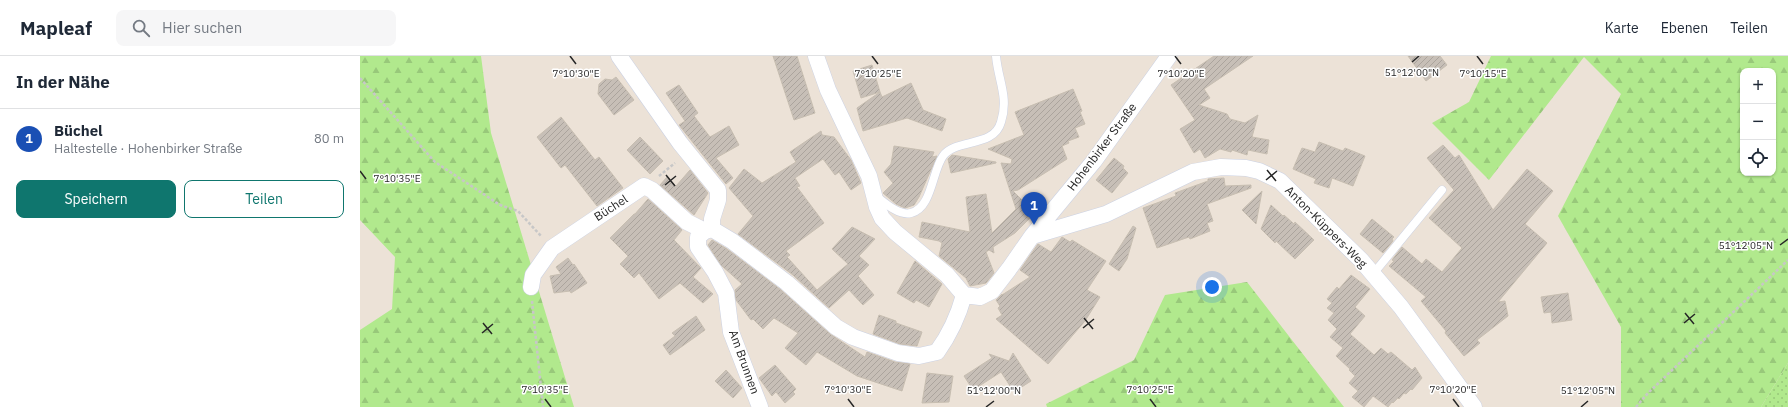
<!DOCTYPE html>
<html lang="de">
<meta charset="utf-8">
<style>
:root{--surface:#fff;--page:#f6f6f7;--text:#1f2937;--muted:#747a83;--line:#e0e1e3;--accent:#0f766e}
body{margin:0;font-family:"IBM Plex Sans",sans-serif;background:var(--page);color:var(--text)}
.controls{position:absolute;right:12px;top:12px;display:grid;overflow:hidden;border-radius:8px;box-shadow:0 1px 3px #0004}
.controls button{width:36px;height:36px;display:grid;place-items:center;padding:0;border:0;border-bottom:1px solid var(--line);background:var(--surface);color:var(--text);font:20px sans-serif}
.you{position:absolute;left:852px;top:231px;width:14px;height:14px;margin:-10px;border:3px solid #fff;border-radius:50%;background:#1a73e8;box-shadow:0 0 0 6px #1a73e833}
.badge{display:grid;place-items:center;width:26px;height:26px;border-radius:50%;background:var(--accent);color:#fff;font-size:13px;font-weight:700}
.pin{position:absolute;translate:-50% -33px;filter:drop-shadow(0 1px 2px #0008)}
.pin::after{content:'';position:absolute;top:21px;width:14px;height:12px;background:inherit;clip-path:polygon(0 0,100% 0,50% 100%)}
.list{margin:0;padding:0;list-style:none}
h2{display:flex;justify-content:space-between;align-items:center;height:52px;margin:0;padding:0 16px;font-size:17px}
h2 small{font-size:13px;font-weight:400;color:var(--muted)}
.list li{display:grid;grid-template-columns:26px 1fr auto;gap:12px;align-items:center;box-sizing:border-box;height:60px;padding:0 16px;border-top:1px solid var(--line)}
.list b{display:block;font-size:15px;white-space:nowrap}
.list p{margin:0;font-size:13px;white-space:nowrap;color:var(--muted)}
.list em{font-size:13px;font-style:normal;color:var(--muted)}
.actions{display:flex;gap:8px;padding:12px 16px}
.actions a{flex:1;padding:9px 0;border:1px solid var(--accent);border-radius:8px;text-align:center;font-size:14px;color:var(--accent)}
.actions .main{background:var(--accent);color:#fff}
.icon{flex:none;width:22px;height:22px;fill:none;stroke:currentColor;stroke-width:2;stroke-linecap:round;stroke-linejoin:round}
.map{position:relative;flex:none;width:1428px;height:351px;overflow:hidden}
header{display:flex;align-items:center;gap:24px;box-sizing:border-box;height:56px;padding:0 20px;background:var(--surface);border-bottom:1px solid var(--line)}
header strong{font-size:19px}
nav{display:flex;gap:22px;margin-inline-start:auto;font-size:14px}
.search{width:280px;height:36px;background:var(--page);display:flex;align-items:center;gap:10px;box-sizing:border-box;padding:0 14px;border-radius:8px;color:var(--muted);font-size:15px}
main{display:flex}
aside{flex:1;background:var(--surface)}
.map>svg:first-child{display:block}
.grass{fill:url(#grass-dots)}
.forest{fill:url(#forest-firs);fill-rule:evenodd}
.building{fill:url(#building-hatch);stroke:#c7beb1}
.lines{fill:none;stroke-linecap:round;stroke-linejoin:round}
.service-casing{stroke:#ccd2e3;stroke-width:9}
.minor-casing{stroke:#ccd2e3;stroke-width:17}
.path{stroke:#c7c7c7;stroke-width:2.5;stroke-dasharray:3 2;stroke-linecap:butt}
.service{stroke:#fff;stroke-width:8}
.minor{stroke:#fff;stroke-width:16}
.ticks{fill:none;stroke:#272727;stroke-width:1.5}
.labels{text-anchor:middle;stroke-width:3;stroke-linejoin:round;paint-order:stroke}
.street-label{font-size:12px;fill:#272727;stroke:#fff}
.ticks-label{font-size:10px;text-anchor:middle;fill:#272727;stroke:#fff;stroke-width:3;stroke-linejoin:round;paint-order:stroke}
</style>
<header>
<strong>Mapleaf</strong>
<div class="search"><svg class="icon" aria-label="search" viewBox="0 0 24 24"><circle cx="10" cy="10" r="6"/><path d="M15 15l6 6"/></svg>Hier suchen</div>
<nav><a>Karte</a><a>Ebenen</a><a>Teilen</a></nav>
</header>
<main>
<aside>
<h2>In der Nähe<small></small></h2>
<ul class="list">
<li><span class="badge" style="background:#1a4fb4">1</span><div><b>Büchel</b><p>Haltestelle · Hohenbirker Straße</p></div><em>80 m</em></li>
</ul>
<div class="actions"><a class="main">Speichern</a><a>Teilen</a></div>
</aside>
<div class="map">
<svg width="1428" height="351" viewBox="0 0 1428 351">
<defs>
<pattern id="grass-dots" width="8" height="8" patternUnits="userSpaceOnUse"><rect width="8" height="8" fill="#b1e98d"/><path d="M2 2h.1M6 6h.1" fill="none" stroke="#98c87a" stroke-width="1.8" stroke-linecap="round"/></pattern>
<pattern id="forest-firs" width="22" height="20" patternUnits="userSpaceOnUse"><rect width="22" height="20" fill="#b1e98d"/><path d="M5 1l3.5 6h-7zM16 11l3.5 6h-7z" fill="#98c87a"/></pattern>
<pattern id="building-hatch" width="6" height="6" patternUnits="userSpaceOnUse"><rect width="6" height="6" fill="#c7bfb7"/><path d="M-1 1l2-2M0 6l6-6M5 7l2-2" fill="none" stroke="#aba49d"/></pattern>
</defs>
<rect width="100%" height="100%" fill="#ece2d7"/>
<path class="grass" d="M1428,307V351H1401Z"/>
<path class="forest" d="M0,0H121L131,77L214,351H0V274L32,253L35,201L0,164Z
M1131,0H1428V307L1401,351H1261V271L1198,160L1261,38L1224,1L1129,124L1072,67L1109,46ZM1383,15H1413V117H1383Z
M887,226L984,351H687L686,348L774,304L805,239Z"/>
<path class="building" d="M413,0H437L455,57L434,64Z
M854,0H893L844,33L850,42L839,49L867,58L870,63L885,67L898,59L892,81L909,84L907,98L888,94L887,99L872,94L871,96L860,93L845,102L840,93L834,97L820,73L835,64L811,29Z
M1048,0H1080L1087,9L1066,25Z
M512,9L520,36L501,42L493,15Z
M256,21L274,44L254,59L238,38L239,28L245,23L252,24Z
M551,27L563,54L586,63L582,75L547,62L503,75L497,52L520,36L522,41Z
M319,29L338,57L334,60L350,81L369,70L379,89L356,102L373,122L366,128L319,69L325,65L306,37Z
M713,33L722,55L720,56L725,68L715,72L719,81L708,85L709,87L702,90L707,103L658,134L653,135L675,157L655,177L633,191L634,197L629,194L626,196L634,217L626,227L610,230L606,222L579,200L582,187L579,185L559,181L562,166L610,176L606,141L626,138L632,177L656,153L641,107L651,108L652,103L628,93L664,79L655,56Z
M201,61L235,104L239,101L263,132L237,150L205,109L201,112L177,81Z
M461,75L462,79L474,81L491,104L501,127L491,134L479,116L475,119L463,103L435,122L440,130L437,131L464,167L426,195L430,199L427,201L457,234L488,208L472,193L492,171L515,183L499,200L509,209L498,220L514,239L503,249L489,234L469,252L433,219L378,178L393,160L369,132L384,113L402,127L436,106L430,96Z
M280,81L303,105L290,118L267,94Z
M959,86L983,95L985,92L1005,100L993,130L972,122L969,132L954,127L956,123L933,113L942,92L955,96Z
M1083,89L1095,102L1099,99L1133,154L1167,113L1193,135L1165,168L1187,187L1138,246L1145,245L1148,260L1117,284L1120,287L1104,300L1085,277L1086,275L1061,245L1066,241L1029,210L1034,205L1032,204L1042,191L1062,208L1066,203L1082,216L1102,192L1069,162L1094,134L1067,102Z
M534,90L574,96L572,101L577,100L559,141L554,149L545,152L536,148L523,137L533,127L524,116L531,108Z
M592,99L636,106V107L591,117L588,103Z
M754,102L764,110L763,112L768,117L752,137L736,124Z
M330,114L348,137L334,159L300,129L307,121L316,130Z
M864,122L865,130L891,129V132L847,148L853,165L847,167L850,175L830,183L829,181L797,192L783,152L816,140L815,137L848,125V123Z
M902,135L896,168L882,154Z
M288,143L322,174L314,184L341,212L333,221L353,238L343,247L320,227L299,243L279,217L274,222L260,208L268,200L250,182L274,158H275Z
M911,149L923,160L924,159L934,168L935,166L954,184L935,203L916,185L915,187L901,173Z
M1012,163L1034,181L1032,183L1033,185L1023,197L1000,178Z
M773,170L776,172L767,203L759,215L749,208Z
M702,181L710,186L712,184L746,205L727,234L740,241L725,265L688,308L636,263L642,259L638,252L640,250L636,244L642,238V239L670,221L660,214L678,188L691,196Z
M352,184L367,193L421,234L470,278L505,301L507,296L535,306L550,308L542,335L497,320L457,296L446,309L425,292L438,277L414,262L403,273L393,263L391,264L376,244L375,234L382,228L361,209L348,189Z
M208,202L213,209L214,208L227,227L211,237L210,235L194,237L190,220L201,218L196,211Z
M555,205L582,228L569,251L556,244L554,247L537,237Z
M991,219L1010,233L995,251L1005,260L990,278L1014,299L1021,292L1028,298L1031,296L1052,314L1055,311L1062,322L1052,334L1051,333L1046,338L1044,337L1039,343L1038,342L1033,347L1032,346L1028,351L1013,340L1004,351L992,341L998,335L989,327L995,320L989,314L990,313L976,300L983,292L970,281L977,273L968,264L974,257L967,252L972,247L967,243L977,231L979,233Z
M1208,237L1212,264L1192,267L1191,256L1184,257L1181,241Z
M519,259L536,265V267L562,276L557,290L540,288L513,278Z
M336,260L345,274L310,299L303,289L315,280L312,277Z
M653,297L671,325L654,336L641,316L613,334L604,320L632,302L629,298L649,305Z
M415,309L436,333L433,336L435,338L425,347L416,336L412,340L399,322Z
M366,314L382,332L373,342L355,325Z
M567,317L593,320L589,346L562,347Z"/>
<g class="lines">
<g class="service-casing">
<path id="service" d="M516,140C525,147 539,160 551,157C572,152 572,115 583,100C596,82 634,92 641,66C649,41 638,24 636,0
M1013,218L1082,134"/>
</g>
<g class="minor-casing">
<path id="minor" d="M259,0L320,87L358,134V144L352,163V173
M456,0L468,34L509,120L517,151L522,162L535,176L587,219L604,239L620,241L632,235L649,213L672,180L734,105L809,0
M672,180L746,158L833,116L861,111L886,112L899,115L920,125L1001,204L1041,251L1114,351
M171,231L173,219L192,192L284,130L292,134L327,166L345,175
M400,351L371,276L366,237L355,216L338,191V181L345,175L352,173L372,185L427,227L476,271L493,281L538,297L559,300L577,296C590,278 598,261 604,239"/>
</g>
<path class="path" d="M0,22L75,106L140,149L158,155L181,180
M299,120L315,107
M172,245L183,351
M1276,351L1288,337L1428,204"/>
<use href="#service" class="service"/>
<use href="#minor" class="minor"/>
</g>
<path class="ticks" d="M210,0L216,8M512,0L518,8M815,0L821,8M1117,0L1123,8M1052,6L1059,0M907,114L916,125M0,115L6,123M306,119L315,130M906,124L917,115M305,129L316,120M1420,189L1428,183M1325,257L1334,268M724,262L733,273M123,267L132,278M1324,267L1335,258M723,272L734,263M122,277L133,268M185,343L191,351M488,343L494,351M790,343L796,351M1093,343L1099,351M626,351L634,345M1221,351L1228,345"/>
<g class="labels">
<g class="street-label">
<text transform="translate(742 91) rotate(-53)" y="4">Hohenbirker Straße</text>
<text transform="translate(251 152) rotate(-33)" y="4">Büchel</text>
<text transform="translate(966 171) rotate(45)" y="4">Anton-Küppers-Weg</text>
<text transform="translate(384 306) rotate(70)" y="4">Am Brunnen</text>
</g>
</g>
<g class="ticks-label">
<text x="1052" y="20">51°12'00"N</text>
<text x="216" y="21">7°10'30"E</text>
<text x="518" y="21">7°10'25"E</text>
<text x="821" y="21">7°10'20"E</text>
<text x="1123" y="21">7°10'15"E</text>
<text x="37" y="126">7°10'35"E</text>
<text x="1386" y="193">51°12'05"N</text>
<text x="185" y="337">7°10'35"E</text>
<text x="488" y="337">7°10'30"E</text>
<text x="790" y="337">7°10'25"E</text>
<text x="1093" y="337">7°10'20"E</text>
<text x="634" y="338">51°12'00"N</text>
<text x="1228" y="338">51°12'05"N</text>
</g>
</svg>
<div class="controls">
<button>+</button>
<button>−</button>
<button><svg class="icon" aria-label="locate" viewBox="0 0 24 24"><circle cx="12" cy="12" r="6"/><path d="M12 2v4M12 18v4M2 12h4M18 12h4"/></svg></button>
</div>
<div class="you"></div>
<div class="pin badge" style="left:674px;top:169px;background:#1a4fb4">1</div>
</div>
</main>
